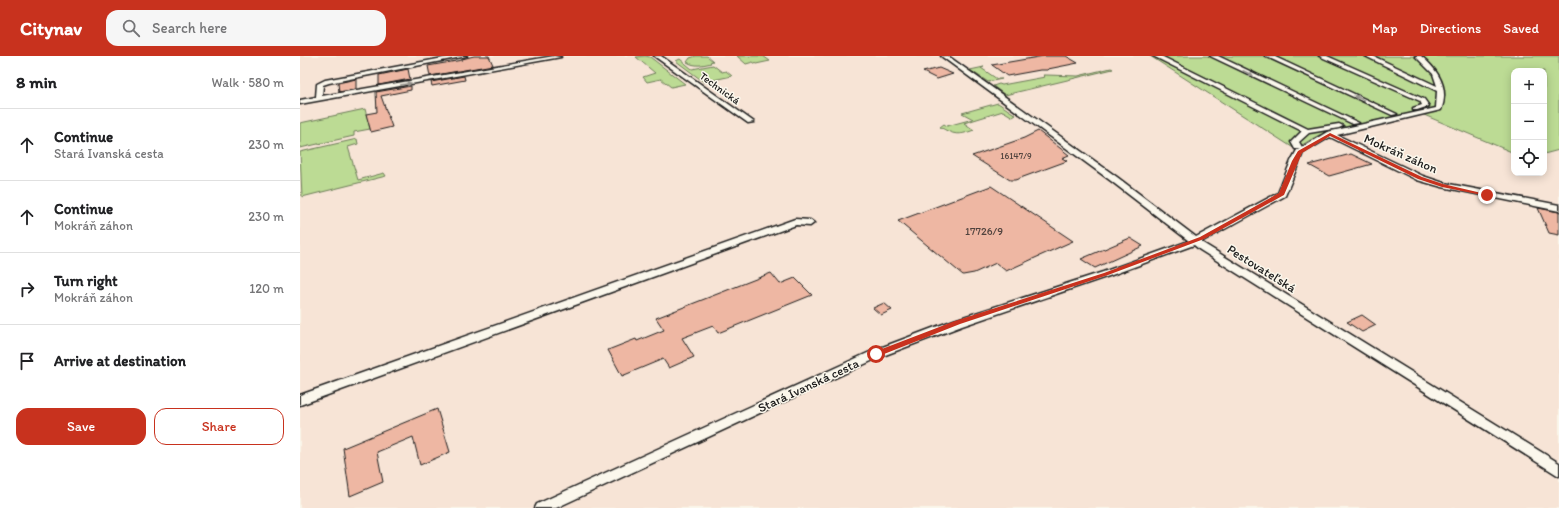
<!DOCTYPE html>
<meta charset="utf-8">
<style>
:root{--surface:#fff;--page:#f6f6f6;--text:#202124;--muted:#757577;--line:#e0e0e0;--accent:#c8321e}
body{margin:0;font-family:Itim,sans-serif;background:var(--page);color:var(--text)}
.controls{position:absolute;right:12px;top:12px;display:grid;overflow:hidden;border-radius:8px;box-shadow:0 2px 10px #0003}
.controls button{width:36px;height:36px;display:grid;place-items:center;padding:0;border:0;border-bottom:1px solid var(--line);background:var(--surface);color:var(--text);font:20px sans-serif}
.stop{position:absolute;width:12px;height:12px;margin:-9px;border:3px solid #c8321e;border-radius:50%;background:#fff}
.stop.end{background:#c8321e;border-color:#fff;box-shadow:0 1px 4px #0008}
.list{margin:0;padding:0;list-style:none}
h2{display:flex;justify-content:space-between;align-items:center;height:52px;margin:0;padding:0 16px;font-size:17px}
h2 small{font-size:13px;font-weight:400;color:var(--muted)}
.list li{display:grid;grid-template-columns:26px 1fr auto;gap:12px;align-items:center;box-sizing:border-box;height:72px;padding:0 16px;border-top:1px solid var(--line)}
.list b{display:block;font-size:15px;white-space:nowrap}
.list p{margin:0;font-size:13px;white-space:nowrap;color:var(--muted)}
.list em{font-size:13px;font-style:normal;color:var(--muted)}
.actions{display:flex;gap:8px;padding:12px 16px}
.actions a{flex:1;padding:9px 0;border:1px solid var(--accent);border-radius:12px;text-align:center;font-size:14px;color:var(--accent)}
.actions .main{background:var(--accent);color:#fff}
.icon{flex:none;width:22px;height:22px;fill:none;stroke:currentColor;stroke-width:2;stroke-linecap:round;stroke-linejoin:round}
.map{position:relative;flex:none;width:1259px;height:452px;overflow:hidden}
header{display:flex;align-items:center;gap:24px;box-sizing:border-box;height:56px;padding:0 20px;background:var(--accent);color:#fff}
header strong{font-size:19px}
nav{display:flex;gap:22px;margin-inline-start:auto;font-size:14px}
.search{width:280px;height:36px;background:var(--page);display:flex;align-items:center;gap:10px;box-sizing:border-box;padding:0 14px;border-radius:12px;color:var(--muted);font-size:15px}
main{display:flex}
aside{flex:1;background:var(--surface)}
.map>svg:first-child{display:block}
.built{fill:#f7e4d6}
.green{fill:#bcdb94;stroke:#6c7c58}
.building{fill:#eeb7a3;stroke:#1c1c1c}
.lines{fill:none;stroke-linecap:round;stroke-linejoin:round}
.street-casing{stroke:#1c1c1c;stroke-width:3}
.street{fill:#fbf7ec;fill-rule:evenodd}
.oneway{fill:#97948e}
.route{fill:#c8321e}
.labels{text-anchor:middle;stroke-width:3;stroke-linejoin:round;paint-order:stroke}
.far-number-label{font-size:9px;fill:#50433e}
.far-street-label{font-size:11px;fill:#1c1c1c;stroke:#fbf7ec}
.number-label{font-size:11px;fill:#50433e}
.street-label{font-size:13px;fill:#1c1c1c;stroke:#fbf7ec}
</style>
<header>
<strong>Citynav</strong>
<div class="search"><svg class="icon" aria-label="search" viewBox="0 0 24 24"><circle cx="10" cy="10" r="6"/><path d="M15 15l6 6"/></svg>Search here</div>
<nav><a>Map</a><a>Directions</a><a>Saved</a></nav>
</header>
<main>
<aside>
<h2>8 min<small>Walk · 580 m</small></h2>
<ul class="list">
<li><svg class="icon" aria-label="ahead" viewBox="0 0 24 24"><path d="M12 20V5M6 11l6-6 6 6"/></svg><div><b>Continue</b><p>Stará Ivanská cesta</p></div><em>230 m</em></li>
<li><svg class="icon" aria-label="ahead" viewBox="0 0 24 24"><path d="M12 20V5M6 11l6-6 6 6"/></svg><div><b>Continue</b><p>Mokráň záhon</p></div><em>230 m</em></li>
<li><svg class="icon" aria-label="right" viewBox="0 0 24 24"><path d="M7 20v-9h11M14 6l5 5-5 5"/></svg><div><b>Turn right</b><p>Mokráň záhon</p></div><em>120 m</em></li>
<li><svg class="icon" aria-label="arrive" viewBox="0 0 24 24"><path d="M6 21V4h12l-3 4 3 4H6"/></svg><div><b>Arrive at destination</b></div></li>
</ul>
<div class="actions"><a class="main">Save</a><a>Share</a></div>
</aside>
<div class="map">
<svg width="1259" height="452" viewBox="0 0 1259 452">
<rect width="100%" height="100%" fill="#fbf7ec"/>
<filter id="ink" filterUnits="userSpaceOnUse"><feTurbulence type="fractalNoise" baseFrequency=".025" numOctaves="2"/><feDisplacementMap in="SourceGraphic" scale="8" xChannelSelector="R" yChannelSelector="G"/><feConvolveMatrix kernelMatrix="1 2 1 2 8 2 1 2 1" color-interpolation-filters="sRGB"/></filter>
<g filter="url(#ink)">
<path class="built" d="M0,0H850L995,93L1019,79L1117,56L1214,97V117H1244V98L1259,94V452H0Z"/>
<path class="green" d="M345,0L350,1L385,28L371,31L361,23L347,26L343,21L355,17L336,1Z
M396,0H407L413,5L410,6L411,7C403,9 395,11 387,6L390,2Z
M437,0H463L470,5L456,8L453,6L446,8Z
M850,0H1259V94L1244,98V15H1214V97L1117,56L1019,79L995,93Z
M380,3L392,13L413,9L422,16L426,15L432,20L404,26L376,5Z
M684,11L681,12L697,23H702L688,26L670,14Z
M811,12L813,13L705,39L693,30L699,28L702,29L745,21L743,19H746L778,20Z
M698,47L716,59L713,61L703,55L664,67L674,74C658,80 654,79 640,71L644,68L647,70L673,63L662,57Z
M65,53L70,73L54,76V80L0,92V67Z
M57,83L58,88L48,91L58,124L84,117L86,120L2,141L0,96Z"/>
<path class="building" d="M174,0H189L193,9L130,20L128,10L162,4V3Z
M744,0H766L778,7L748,13L747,14H740L707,20L692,9Z
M639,12L653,18L637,23L623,16Z
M108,13L110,23L79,29V19Z
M164,20L165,24L132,30L131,26Z
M56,23V33L39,36L38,27Z
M111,30V34L81,40L92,71L71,76L66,58L77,56L76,36Z
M738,75L769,99L762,102L767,105L715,124H710L672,100L724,82Z
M1051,98L1072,108L1029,120L1009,109Z
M691,130L773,185L706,215L696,207L674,217L663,219L598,165Z
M1238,152L1259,156V179L1249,177Z
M830,182L843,190L795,212L781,203Z
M471,217L480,228L495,222L512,239L418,277L413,270L382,282L394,301L369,312L363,303L322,320L308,294L336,283L337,285L364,274L356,262Z
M584,247L592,254L581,259L573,252Z
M1062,259L1076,269L1062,276L1047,266Z
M137,353L150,396L120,409L113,381L77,396L83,426L50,440L43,392Z"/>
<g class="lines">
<g class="street-casing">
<path id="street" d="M154,0H167L29,27L23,29L22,40L254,0L261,1L0,48V44L16,41L17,28L25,24Z
M354,0H361L454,66L448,67Z
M641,0H648L817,121L896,181L978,137L991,105L997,94L1000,93H995L991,86L1002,75L853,0H861L1008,73L1039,68L1043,70L1039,72L1009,77L999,86L1002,91L1001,92L1027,76L1136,52L1137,35L1065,0H1073L1137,30L1133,18L1115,0H1121C1138,14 1150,32 1141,54L1037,79L1123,120L1144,127L1259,149V155L1142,131L1117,124L1030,81L1003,97L985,140L901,186L1259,407V420L900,194L894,189L809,220L662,270L580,301L256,452H235L237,448L572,295L654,264L803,216L889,185L811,125Z
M910,0H918L1059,67L1053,68Z
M965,0H973L1097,58L1092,59Z
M1019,0H1027L1124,43L1129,50L1117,54H1113V52L1122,49L1120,45Z
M495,163L510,164L514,167L510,170L496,169L0,349V339Z"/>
</g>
<use href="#street" class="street"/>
</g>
<defs><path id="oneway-solid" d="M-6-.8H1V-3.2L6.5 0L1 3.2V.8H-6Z"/></defs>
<g class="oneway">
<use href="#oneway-solid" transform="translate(948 17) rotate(25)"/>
<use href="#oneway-solid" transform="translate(106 28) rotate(-10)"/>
<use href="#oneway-solid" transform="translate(1059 42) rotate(-155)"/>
</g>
</g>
<path class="route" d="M1030,77L1122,121L1143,128L1190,139L1187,140L1142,131L1118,123L1030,80L1002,97L984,139L904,183L808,219L660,268L579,300H574L573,298L574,296L655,265L804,217L900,181L979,137L992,105L998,95Z"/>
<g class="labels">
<g class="far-number-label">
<text x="716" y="103">16147/9</text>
</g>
<g class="far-street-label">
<text transform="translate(420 32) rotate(36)" y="4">Technická</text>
</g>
<g class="number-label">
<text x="684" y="179">17726/9</text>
</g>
<g class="street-label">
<text transform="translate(1101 97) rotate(24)" y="5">Mokráň záhon</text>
<text transform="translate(962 212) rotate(32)" y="5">Pestovateľská</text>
<text transform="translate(508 329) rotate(-25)" y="5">Stará Ivanská cesta</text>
</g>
</g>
</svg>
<div class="controls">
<button>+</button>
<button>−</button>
<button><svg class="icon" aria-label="locate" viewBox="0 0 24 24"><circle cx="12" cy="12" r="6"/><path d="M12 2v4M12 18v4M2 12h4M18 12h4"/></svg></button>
</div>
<div class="stop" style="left:576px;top:298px"></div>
<div class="stop end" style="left:1187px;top:139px"></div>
</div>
</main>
